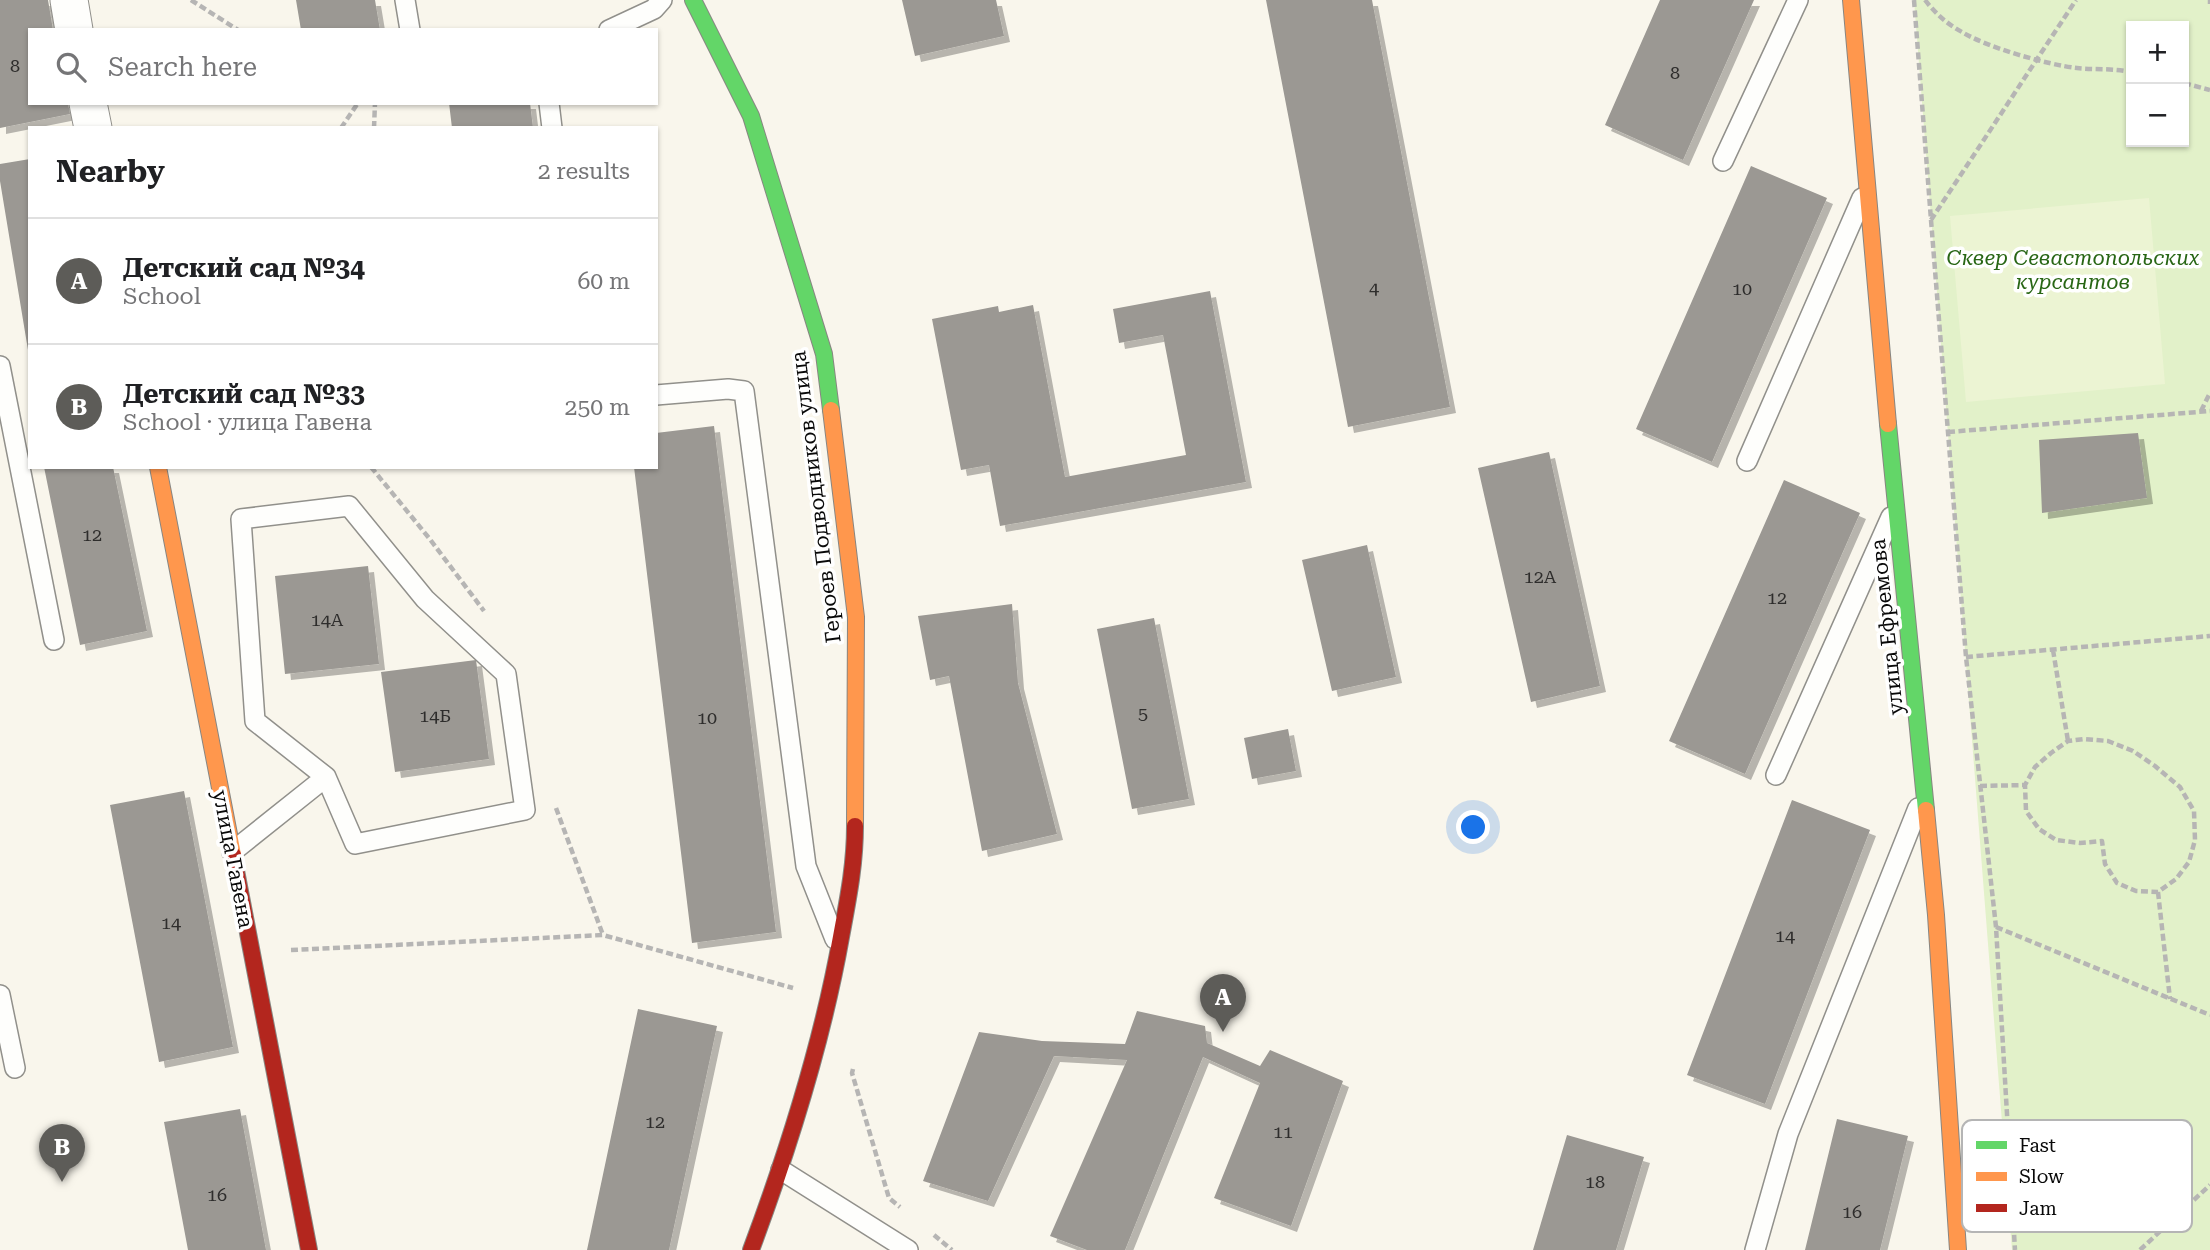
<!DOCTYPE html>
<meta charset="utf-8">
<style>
:root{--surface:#fff;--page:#f6f6f6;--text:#202124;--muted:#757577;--line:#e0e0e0;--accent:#5d5c58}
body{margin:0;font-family:"Roboto Serif",serif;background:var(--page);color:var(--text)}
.controls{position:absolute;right:21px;top:21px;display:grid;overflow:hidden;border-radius:0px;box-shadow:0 2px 5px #0004}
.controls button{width:63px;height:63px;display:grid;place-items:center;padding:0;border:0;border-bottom:2px solid var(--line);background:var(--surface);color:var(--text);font:35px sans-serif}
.you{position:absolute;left:1474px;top:828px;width:24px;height:24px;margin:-18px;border:5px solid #fff;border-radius:50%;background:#1a73e8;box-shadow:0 0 0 10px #1a73e833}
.badge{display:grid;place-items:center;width:46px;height:46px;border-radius:50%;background:var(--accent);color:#fff;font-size:23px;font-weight:700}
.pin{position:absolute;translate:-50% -58px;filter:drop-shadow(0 2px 4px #0008)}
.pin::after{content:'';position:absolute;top:37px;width:24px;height:21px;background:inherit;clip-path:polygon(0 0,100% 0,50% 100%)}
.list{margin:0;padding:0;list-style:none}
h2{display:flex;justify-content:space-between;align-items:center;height:91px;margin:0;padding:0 28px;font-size:30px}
h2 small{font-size:23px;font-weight:400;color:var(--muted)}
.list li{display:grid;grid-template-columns:46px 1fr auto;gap:21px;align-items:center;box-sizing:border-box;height:126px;padding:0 28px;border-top:2px solid var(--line)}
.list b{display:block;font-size:26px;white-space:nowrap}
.list p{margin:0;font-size:23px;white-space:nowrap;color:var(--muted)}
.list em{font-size:23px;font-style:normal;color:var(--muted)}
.icon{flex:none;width:38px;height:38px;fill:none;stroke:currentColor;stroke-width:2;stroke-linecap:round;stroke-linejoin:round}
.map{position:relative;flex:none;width:2210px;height:1250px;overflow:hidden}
.search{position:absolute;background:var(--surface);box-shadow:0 2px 5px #0004;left:28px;top:28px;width:630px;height:77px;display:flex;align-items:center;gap:18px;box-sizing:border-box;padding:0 24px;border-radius:0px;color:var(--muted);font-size:26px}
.panel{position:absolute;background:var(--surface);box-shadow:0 2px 5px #0004;left:28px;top:126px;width:630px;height:343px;border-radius:0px}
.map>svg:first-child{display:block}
.green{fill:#e2f1c9;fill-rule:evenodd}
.pitch{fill:#ecf4d3}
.building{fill:#9b9893;filter:url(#shadow)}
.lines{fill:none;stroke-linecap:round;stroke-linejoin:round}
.lane-casing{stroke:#91908b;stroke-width:22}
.street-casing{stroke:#91908b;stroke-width:39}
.fast-casing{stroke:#888682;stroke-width:18}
.slow-casing{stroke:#888682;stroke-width:18}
.jam-casing{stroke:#888682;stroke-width:18}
.path{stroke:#b6b5b4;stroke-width:4.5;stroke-dasharray:7 3.5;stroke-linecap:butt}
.lane{stroke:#fefefc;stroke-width:19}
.street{stroke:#fefefc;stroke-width:37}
.fast{stroke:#63d668;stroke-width:16}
.slow{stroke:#ff974d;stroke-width:16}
.jam{stroke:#b3261e;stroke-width:16}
.labels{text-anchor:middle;stroke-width:7;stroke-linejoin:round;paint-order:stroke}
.number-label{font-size:18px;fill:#2e2d2c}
.park-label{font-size:21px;font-style:italic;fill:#286615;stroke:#fff}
.street-label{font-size:21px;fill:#090909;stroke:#fff}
.key{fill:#fff;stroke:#b5b5b5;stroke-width:2}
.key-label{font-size:19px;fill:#090909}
</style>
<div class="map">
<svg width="2210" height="1250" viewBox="0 0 2210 1250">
<defs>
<filter id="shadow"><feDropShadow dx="6" dy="6" stdDeviation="0" flood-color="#0004"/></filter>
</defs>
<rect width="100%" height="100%" fill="#f9f6ec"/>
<path class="green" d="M1914,0H2210V1250H2012ZM2131,26H2184V142H2131Z"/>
<path class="pitch" d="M2149,198L2165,384L1966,402L1950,216Z"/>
<path class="building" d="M0,0H48L53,30H30V103H68L70,114L0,128Z
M296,0H375L380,30H301Z
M902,0H996L1004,36L915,56Z
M1266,0H1372L1450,407L1348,427Z
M1660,0H1754L1683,160L1605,125Z
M449,103H530L533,128H452Z
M30,159V350H28L0,181V164Z
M1751,166L1827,198L1712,462L1636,429Z
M1210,291L1246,482L1000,526L989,465L961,470L932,319L998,306L999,312L1033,305L1065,477L1186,455L1163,335L1119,343L1113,309Z
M714,426L776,932L692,943L634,467H656V433Z
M2138,433L2147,498L2042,513L2039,440Z
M1549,452L1600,686L1531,702L1478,468Z
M44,467H113L147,631L80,645Z
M1784,480L1860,513L1745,774L1669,741Z
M1367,545L1396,677L1332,691L1302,560Z
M368,566L379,664L285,674L275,576Z
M1012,604L1018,683L1057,834L982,851L949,676L930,680L918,616Z
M1154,618L1189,799L1132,809L1097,629Z
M476,660L489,759L395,772L381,672Z
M1288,729L1296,771L1252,779L1244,738Z
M184,791L233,1047L159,1062L110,805Z
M1792,800L1870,830L1765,1104L1687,1075Z
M638,1009L717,1026L669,1250H587Z
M1137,1011L1205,1026L1207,1043L1260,1066L1270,1050L1343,1081L1291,1226L1214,1198L1260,1083L1203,1057L1125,1250H1087L1050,1236L1127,1060L1054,1056L988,1201L923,1181L979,1032L1042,1041L1125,1044Z
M240,1109L266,1250H188L164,1122Z
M1837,1119L1908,1136L1880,1250H1805Z
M1567,1135L1644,1157L1616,1250H1533Z"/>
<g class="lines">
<g class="lane-casing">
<path id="lane" d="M405,0L410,30
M609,30L654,9L662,0
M549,103L552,128
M1723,161L1798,0
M0,366L54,640
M656,395L728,389L744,391L806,866L835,939
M1747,461L1862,198
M1776,775L1891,517
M232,852L326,777L355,844L525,810L506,674L425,599L349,506L241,519L255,721L326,777
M0,995L15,1068
M781,1170L908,1250
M1755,1250L1788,1134L1918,808"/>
</g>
<g class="street-casing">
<path id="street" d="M69,0L74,30
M88,103L93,128"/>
</g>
<g class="fast-casing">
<path id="fast" d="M693,0L751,116L824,354L831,410
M1888,424L1926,810"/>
</g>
<g class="slow-casing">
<path id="slow" d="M1851,0L1888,424
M831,410L856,617L855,826
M158,467L233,855
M1926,810L1936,915L1958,1250"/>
</g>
<g class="jam-casing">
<path id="jam" d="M233,855L309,1250
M751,1250C789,1148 822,1044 841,937C848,899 855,865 855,826"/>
</g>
<path class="path" d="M191,0L238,30
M1914,0L1931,220L2076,0
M1925,0C1935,13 1947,24 1962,32C1986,47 2048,65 2077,68C2095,70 2113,68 2131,72
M2210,0V4
M2184,83L2210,90
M341,128L358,103
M374,128L375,103
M1931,220L1966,657L1996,927L2015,1250
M2201,411L2210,393
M1948,432L2210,411
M371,467L429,538L484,611
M2053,650L2068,741
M1966,657L2210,636
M1980,786L2025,785L2026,811L2039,829L2056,840L2080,843L2102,841L2105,864L2117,883L2136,891L2158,892L2176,879L2189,862L2195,840L2194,811L2180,787L2155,766L2133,751L2108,741L2084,739L2068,741L2051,753L2035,767L2025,785
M556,808L603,935
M2158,892L2170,999
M1996,927L2210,1015
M291,950L603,935L793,988
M853,1069L852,1073L889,1198L900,1207
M934,1235L952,1250
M2140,1250L2210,1185"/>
<use href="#lane" class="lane"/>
<use href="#street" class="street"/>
<use href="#fast" class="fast"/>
<use href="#slow" class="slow"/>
<use href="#jam" class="jam"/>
</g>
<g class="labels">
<g class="number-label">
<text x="15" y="72">8</text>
<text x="1675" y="79">8</text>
<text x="1374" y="294">4</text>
<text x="1742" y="295">10</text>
<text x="92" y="541">12</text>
<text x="1540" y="583">12А</text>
<text x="1777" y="604">12</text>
<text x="327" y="626">14А</text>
<text x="1143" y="720">5</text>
<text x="435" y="722">14Б</text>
<text x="707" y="724">10</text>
<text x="171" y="929">14</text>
<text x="1785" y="942">14</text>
<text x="655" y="1128">12</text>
<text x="1283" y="1138">11</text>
<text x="1595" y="1188">18</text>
<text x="217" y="1201">16</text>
<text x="1852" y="1218">16</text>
</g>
<g class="park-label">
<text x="2073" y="265">Сквер Севастопольских<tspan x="2073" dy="24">курсантов</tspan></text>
</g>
<g class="street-label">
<text transform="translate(816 497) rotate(-97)" y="7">Героев Подводников улица</text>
<text transform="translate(1887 627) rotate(-96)" y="7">улица Ефремова</text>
<text transform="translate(233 859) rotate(79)" y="7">улица Гавена</text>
</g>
</g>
<rect x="1962" y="1120" width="230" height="112" rx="10" class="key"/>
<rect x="1976" y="1141" width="31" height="8" fill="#63d668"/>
<rect x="1976" y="1172" width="31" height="9" fill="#ff974d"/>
<rect x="1976" y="1204" width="31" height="8" fill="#b3261e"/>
<g class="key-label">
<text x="2019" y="1152">Fast</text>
<text x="2019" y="1183">Slow</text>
<text x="2019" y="1215">Jam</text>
</g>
</svg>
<div class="controls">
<button>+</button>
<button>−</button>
</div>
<div class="you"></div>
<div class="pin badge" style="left:1223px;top:1032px">A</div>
<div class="pin badge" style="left:62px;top:1182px">B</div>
<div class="search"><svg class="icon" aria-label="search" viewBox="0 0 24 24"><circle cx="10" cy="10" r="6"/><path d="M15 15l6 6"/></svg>Search here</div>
<section class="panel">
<h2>Nearby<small>2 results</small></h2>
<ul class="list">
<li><span class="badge">A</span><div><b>Детский сад №34</b><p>School</p></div><em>60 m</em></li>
<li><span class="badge">B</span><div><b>Детский сад №33</b><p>School · улица Гавена</p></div><em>250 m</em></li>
</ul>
</section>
</div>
